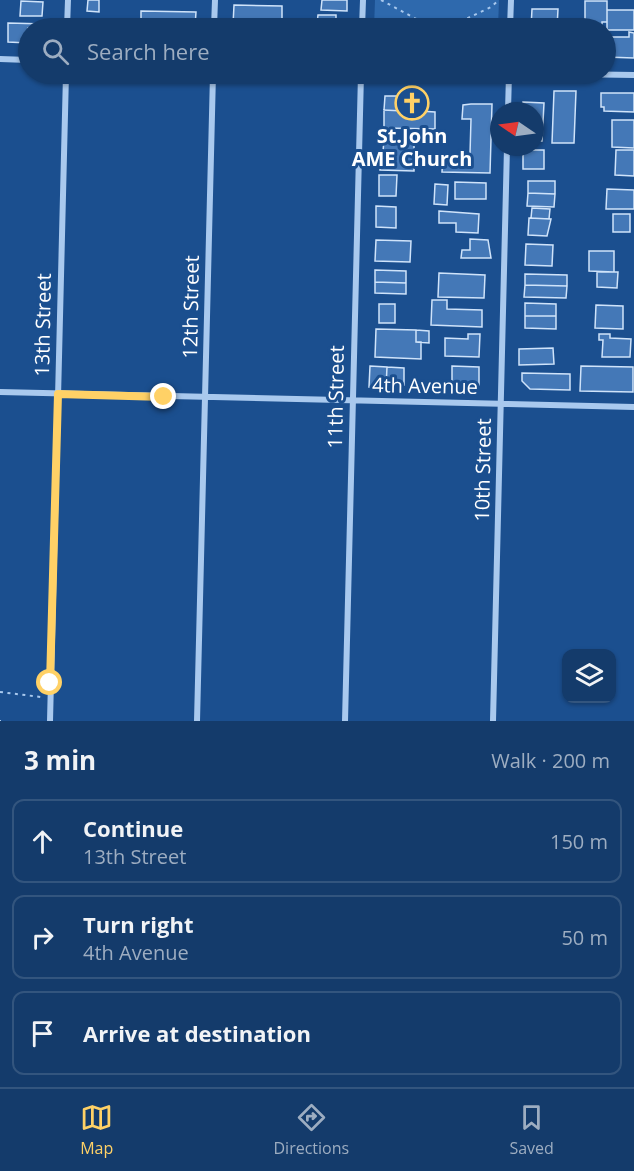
<!DOCTYPE html>
<meta charset="utf-8">
<style>
:root{--surface:#143b6b;--page:#214673;--text:#f1f3f6;--muted:#9dadc1;--line:#33557e;--accent:#ffd166}
body{margin:0;font-family:"Open Sans",sans-serif;background:var(--page);color:var(--text)}
.controls{position:absolute;right:18px;bottom:18px;display:grid;overflow:hidden;border-radius:12px;box-shadow:0 2px 4px #0004}
.controls button{width:54px;height:54px;display:grid;place-items:center;padding:0;border:0;border-bottom:2px solid var(--line);background:var(--surface);color:var(--text);font:30px sans-serif}
.compass{position:absolute;left:490px;top:102px;width:54px;height:54px;border-radius:50%;background:var(--surface);box-shadow:0 2px 4px #0004;rotate:283deg}
.stop{position:absolute;width:18px;height:18px;margin:-14px;border:4px solid #ffd166;border-radius:50%;background:#fff}
.stop.end{background:#ffd166;border-color:#fff;box-shadow:0 2px 6px #0008}
.list{margin:0;padding:0;list-style:none}
h2{display:flex;justify-content:space-between;align-items:center;height:78px;margin:0;padding:0 24px;font-size:26px}
h2 small{font-size:20px;font-weight:400;color:var(--muted)}
.list li{display:grid;grid-template-columns:39px 1fr auto;gap:18px;align-items:center;box-sizing:border-box;height:84px;margin:0 12px 12px;padding:0 12px;border:2px solid var(--line);border-radius:12px}
.list b{display:block;font-size:22px;white-space:nowrap}
.list p{margin:0;font-size:20px;white-space:nowrap;color:var(--muted)}
.list em{font-size:20px;font-style:normal;color:var(--muted)}
.icon{flex:none;width:33px;height:33px;fill:none;stroke:currentColor;stroke-width:2;stroke-linecap:round;stroke-linejoin:round}
.map{position:relative;flex:none;width:634px;height:721px;overflow:hidden}
.search{position:absolute;background:var(--surface);box-shadow:0 2px 4px #0004;left:18px;right:18px;top:18px;height:66px;display:flex;align-items:center;gap:15px;box-sizing:border-box;padding:0 21px;border-radius:33px;color:var(--muted);font-size:22px}
.sheet{height:366px;background:var(--surface)}
nav{display:flex;justify-content:space-around;align-items:center;box-sizing:border-box;height:84px;border-top:2px solid var(--line);background:var(--surface);font-size:16px;color:var(--muted)}
nav a{display:grid;justify-items:center;gap:3px}
nav .on{color:var(--accent)}
.map>svg:first-child{display:block}
.green{fill:#2e69ad}
.building{fill:#4478b7;stroke:#cfe3fa;stroke-width:1.5}
.lines{fill:none;stroke-linecap:round;stroke-linejoin:round}
.path{stroke:#a9c9ee;stroke-width:2;stroke-dasharray:3 4.5;stroke-linecap:butt}
.street{stroke:#a9c9ee;stroke-width:6}
.route{stroke:#ffd166;stroke-width:8}
.labels{text-anchor:middle;stroke-width:6;stroke-linejoin:round;paint-order:stroke}
.poi-label{font-size:20px;font-weight:bold;fill:#fff;stroke:#1b4f8f}
.street-label{font-size:20px;fill:#fff;stroke:#1b4f8f}
</style>
<div class="map">
<svg width="634" height="721" viewBox="0 0 634 721">
<rect width="100%" height="100%" fill="#1b4f8f"/>
<path class="green" d="M375,0H499L498,28H374Z"/>
<path class="building" d="M88,0H99V12L87,11Z
M322,0H347V11L321,10Z
M21,1L43,2L42,16H20Z
M585,1H607V22H602V28H585Z
M234,5L282,6V26L233,25Z
M532,9H558L557,28H531Z
M607,10H634V30H607Z
M141,11L196,12L195,27L141,26Z
M318,15H336V24H317Z
M80,21L108,22V28H80Z
M111,22L139,23V28H111Z
M8,23L45,24V28H28V43L8,42Z
M233,25H264V28H233Z
M629,32L634,33V58L606,57V37H629Z
M554,91H576L574,143H552Z
M399,93H403V111L384,110L385,96H399Z
M403,93H421L420,111L435,112V129L384,128V110L403,111Z
M601,93H634V112L604,111V107H601Z
M523,102L544,103L542,141H535V111H523Z
M471,104H492L490,173L442,172L443,154H470L471,119H462L463,105Z
M612,120H634V148L612,147Z
M384,139L414,140V171L380,170L381,155H390V152H383Z
M523,150H544V169H523Z
M616,150H634V176L615,175Z
M379,175H397L396,196H379Z
M528,181H555V194L528,193Z
M455,182L486,183V199H455Z
M435,184L448,185L447,205L434,204Z
M607,189L634,190V209H606Z
M528,193L555,194L554,207L527,206Z
M376,206L396,207V228L376,227Z
M532,208L550,209L549,219L531,218Z
M439,211L479,214L478,233L456,232V223H439Z
M613,214H630V232H613Z
M529,218L551,219L547,236L528,235Z
M470,239L488,240L491,258H461L462,250H470Z
M376,240L411,241L410,262L375,261Z
M526,244L553,245L552,266L525,265Z
M589,251H614V272L589,271Z
M375,270L406,271V283L375,282Z
M597,272H618L617,288L597,287Z
M439,273L485,275L484,298L438,297Z
M525,274L567,275V286L525,285Z
M375,282L406,283V294L375,293Z
M525,285L567,286L566,298L524,297Z
M432,300H447V309L482,310V327L431,325Z
M525,303L556,304V316H525Z
M379,304H395V323H379Z
M596,305L623,306V329L595,328Z
M525,316H556V329L525,328Z
M376,329L416,330V342H421V359L375,357Z
M416,330L429,331V343L416,342Z
M468,334H480L479,357L445,356V338L468,339Z
M599,334H610V338L631,339L630,357H602L603,340H599Z
M553,348L554,364L519,365V349Z
M370,366L387,367L386,388L369,387Z
M452,366L479,367V385L452,384Z
M581,366L633,367V392L580,391Z
M387,367L404,368V385L386,387Z
M522,373L570,374V390L530,389L522,381Z"/>
<g class="lines">
<path class="path" d="M381,0L433,28
M447,28L491,7L499,0
M0,692L41,697
M0,720V721"/>
<path class="street" d="M67,28L68,0
M214,28L215,0
M362,28L363,0
M510,28L511,0
M0,59L28,60
M568,74L634,75
M508,111L509,74
M0,392L634,407
M50,721L66,74
M197,721L213,74
M345,721L361,74
M493,721L507,147"/>
</g>
<g class="lines">
<path class="route" d="M50,683L58,394L164,397"/>
</g>
<defs>
<g id="church-ring" transform="scale(1.725)"><circle r="9.5" fill="#1b4f8f" stroke="#ffd166" stroke-width="1.5"/><path d="M-1.2-6h2.4v3.5h3.3v2.4h-3.3V6h-2.4V-.1h-3.3v-2.4h3.3Z" fill="#ffd166"/></g>
</defs>
<g fill-rule="evenodd">
<use href="#church-ring" x="412" y="103"/>
</g>
<g class="labels">
<g class="poi-label">
<text x="412" y="143">St.John<tspan x="412" dy="23">AME Church</tspan></text>
</g>
<g class="street-label">
<text transform="translate(191 307) rotate(-89)" y="7">12th Street</text>
<text transform="translate(43 325) rotate(-89)" y="7">13th Street</text>
<text transform="translate(425 386) rotate(1)" y="7">4th Avenue</text>
<text transform="translate(336 397) rotate(-89)" y="7">11th Street</text>
<text transform="translate(483 470) rotate(-89)" y="7">10th Street</text>
</g>
</g>
</svg>
<div class="controls">
<button><svg class="icon" aria-label="layers" viewBox="0 0 24 24"><path d="M12 4l9 5-9 5-9-5zM3 14l9 5 9-5"/></svg></button>
</div>
<svg class="compass" viewBox="-18 -18 36 36"><path d="M0-13l5 13h-10z" fill="#e53935"/><path d="M0 13l5-13h-10z" fill="#9dadc1"/></svg>
<div class="stop" style="left:50px;top:683px"></div>
<div class="stop end" style="left:164px;top:397px"></div>
<div class="search"><svg class="icon" aria-label="search" viewBox="0 0 24 24"><circle cx="10" cy="10" r="6"/><path d="M15 15l6 6"/></svg>Search here</div>
</div>
<section class="sheet">
<h2>3 min<small>Walk · 200 m</small></h2>
<ul class="list">
<li><svg class="icon" aria-label="ahead" viewBox="0 0 24 24"><path d="M12 20V5M6 11l6-6 6 6"/></svg><div><b>Continue</b><p>13th Street</p></div><em>150 m</em></li>
<li><svg class="icon" aria-label="right" viewBox="0 0 24 24"><path d="M7 20v-9h11M14 6l5 5-5 5"/></svg><div><b>Turn right</b><p>4th Avenue</p></div><em>50 m</em></li>
<li><svg class="icon" aria-label="arrive" viewBox="0 0 24 24"><path d="M6 21V4h12l-3 4 3 4H6"/></svg><div><b>Arrive at destination</b></div></li>
</ul>
</section>
<nav>
<a class="on"><svg class="icon" aria-label="map" viewBox="0 0 24 24"><path d="M3 6l6-2 6 2 6-2v14l-6 2-6-2-6 2zM9 4v14M15 6v14"/></svg>Map</a>
<a><svg class="icon" aria-label="directions" viewBox="0 0 24 24"><path d="M12 3l9 9-9 9-9-9zM9 14v-3h6M13 9l2 2-2 2"/></svg>Directions</a>
<a><svg class="icon" aria-label="saved" viewBox="0 0 24 24"><path d="M7 4h10v16l-5-4-5 4z"/></svg>Saved</a>
</nav>
